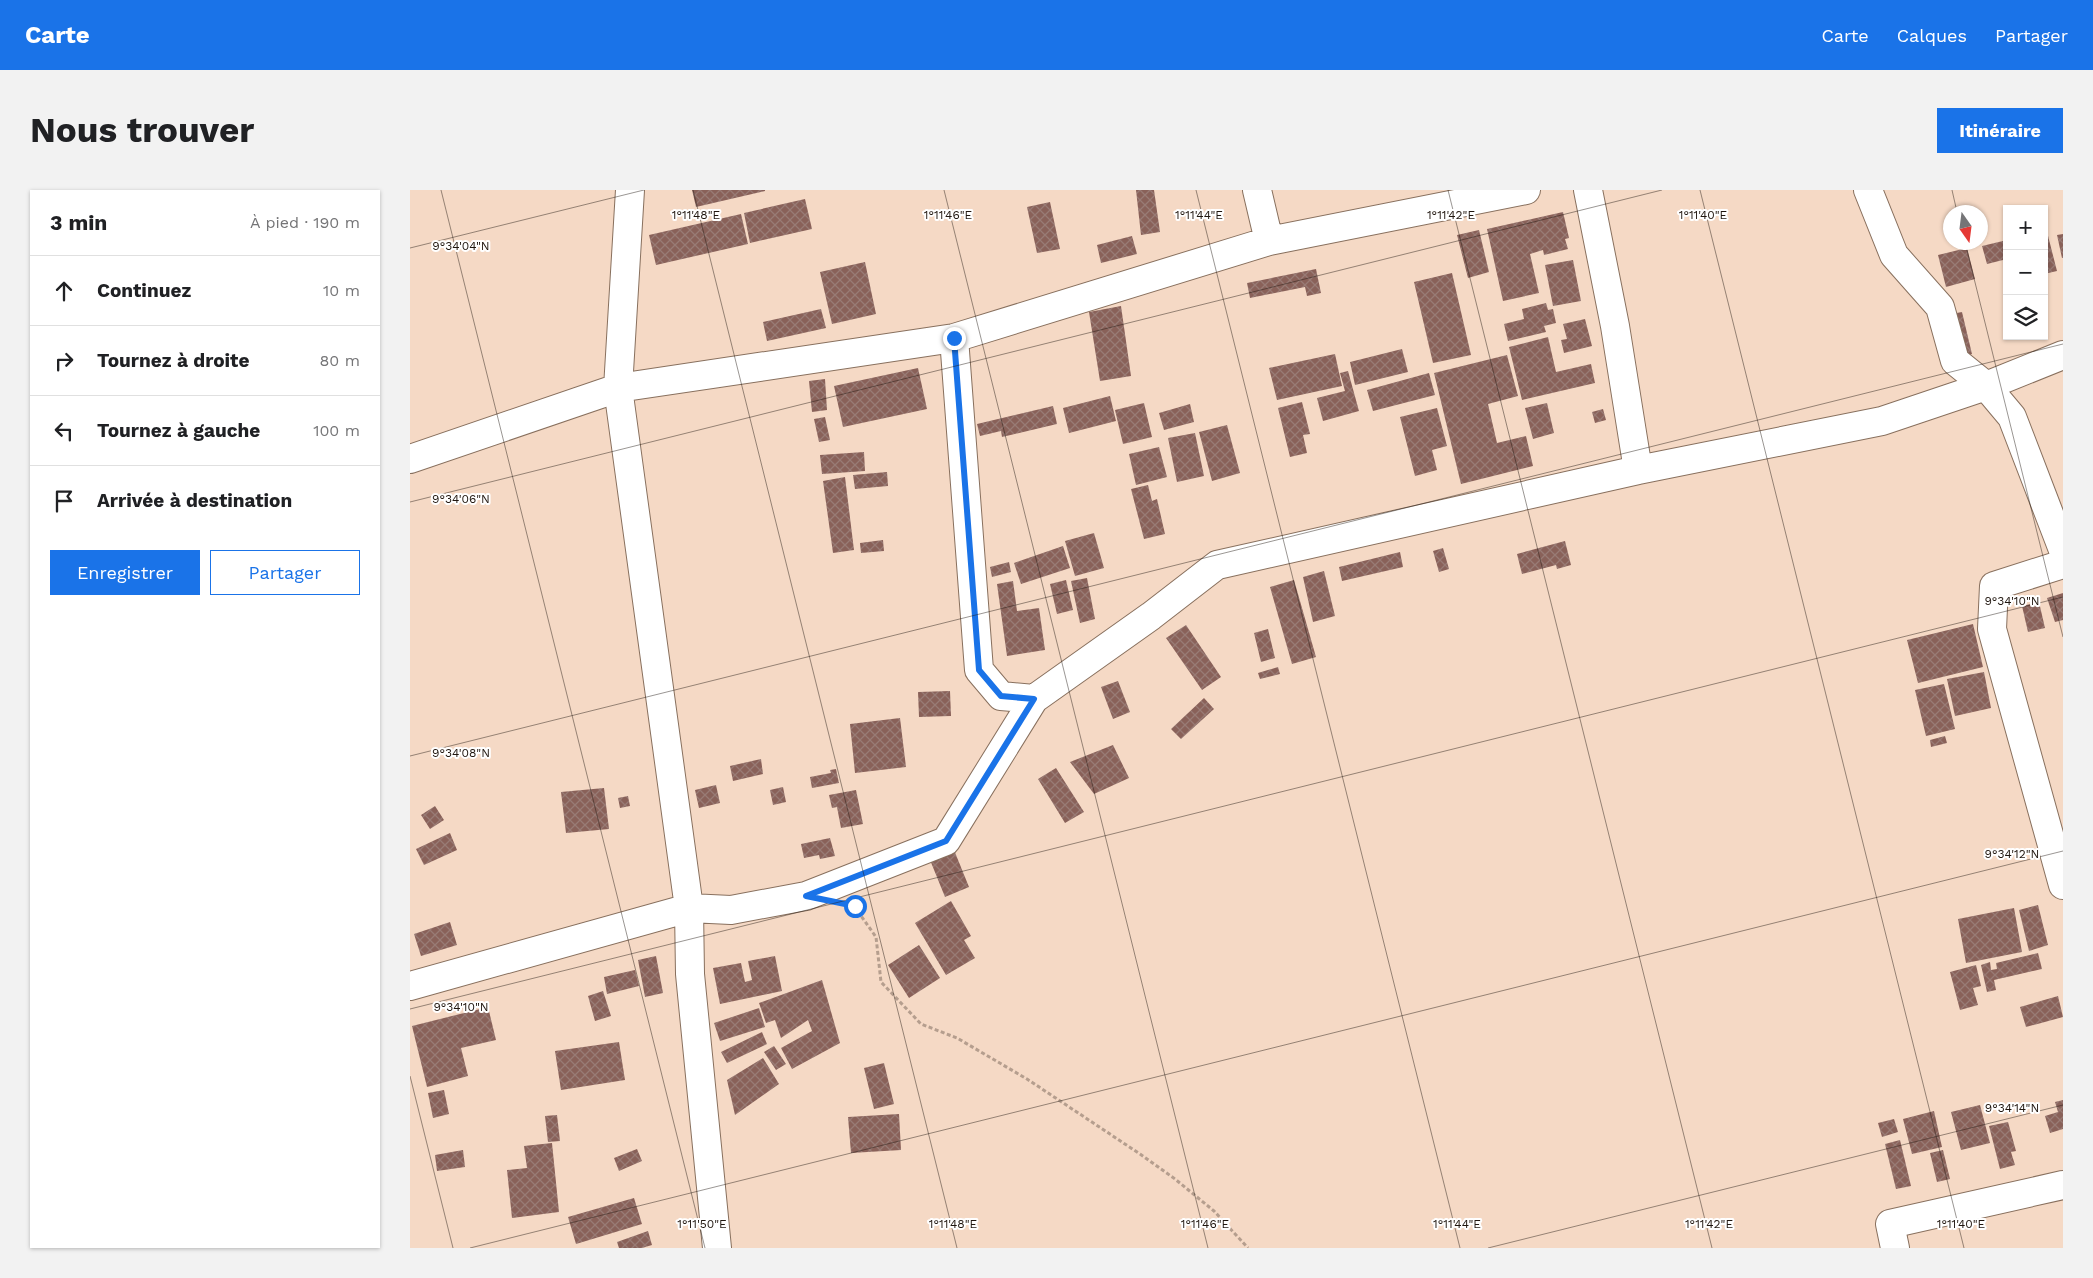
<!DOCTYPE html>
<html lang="fr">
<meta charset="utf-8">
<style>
:root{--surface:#fff;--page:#f2f2f2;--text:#202124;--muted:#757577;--line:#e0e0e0;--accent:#1a73e8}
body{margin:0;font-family:"Work Sans",sans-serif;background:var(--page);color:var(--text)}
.controls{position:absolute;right:15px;top:15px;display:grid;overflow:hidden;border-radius:0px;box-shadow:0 1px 4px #0004}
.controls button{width:45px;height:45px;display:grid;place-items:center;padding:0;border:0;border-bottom:1px solid var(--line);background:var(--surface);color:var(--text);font:25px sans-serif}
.compass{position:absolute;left:1533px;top:15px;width:45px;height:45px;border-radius:50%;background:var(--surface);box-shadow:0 1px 4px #0004;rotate:166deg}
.stop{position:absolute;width:15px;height:15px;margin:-11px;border:4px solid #1a73e8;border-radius:50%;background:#fff}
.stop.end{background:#1a73e8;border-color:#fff;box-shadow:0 1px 5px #0008}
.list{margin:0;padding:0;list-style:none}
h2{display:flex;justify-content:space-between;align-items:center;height:65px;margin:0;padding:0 20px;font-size:21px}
h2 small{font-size:16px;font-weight:400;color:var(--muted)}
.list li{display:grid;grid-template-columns:32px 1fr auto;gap:15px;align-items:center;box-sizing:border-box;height:70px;padding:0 20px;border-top:1px solid var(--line)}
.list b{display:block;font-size:19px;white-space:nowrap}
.list em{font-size:16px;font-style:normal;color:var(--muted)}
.actions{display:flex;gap:10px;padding:15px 20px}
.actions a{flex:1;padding:11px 0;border:1px solid var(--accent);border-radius:0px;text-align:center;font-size:18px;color:var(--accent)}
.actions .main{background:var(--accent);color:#fff}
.icon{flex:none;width:28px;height:28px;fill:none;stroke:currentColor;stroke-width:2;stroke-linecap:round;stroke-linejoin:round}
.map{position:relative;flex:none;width:1653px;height:1058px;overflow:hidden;border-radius:0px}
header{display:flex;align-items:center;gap:30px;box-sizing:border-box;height:70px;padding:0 25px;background:var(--accent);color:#fff}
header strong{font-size:24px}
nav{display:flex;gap:28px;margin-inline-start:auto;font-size:18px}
.intro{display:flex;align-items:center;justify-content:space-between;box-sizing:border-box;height:120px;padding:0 30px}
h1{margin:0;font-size:35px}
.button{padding:12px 22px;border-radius:0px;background:var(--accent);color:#fff;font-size:18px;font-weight:700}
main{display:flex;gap:30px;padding:0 30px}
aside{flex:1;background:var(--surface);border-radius:0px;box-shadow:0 1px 4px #0004}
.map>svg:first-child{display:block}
.building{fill:url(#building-cross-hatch)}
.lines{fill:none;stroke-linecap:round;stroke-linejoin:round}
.minor-casing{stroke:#88705e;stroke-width:30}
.path{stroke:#b59e8e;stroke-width:3;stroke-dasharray:4 2.5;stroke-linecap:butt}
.minor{stroke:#fff;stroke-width:28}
.route{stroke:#1a73e8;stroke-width:6}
.ticks{fill:none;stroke:#20160f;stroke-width:1;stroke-opacity:0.45}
.ticks-label{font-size:12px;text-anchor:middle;fill:#20160f;stroke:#fff;stroke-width:4;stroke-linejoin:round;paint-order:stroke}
</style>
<header>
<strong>Carte</strong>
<nav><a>Carte</a><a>Calques</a><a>Partager</a></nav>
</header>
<div class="intro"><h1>Nous trouver</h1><a class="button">Itinéraire</a></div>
<main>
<aside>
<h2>3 min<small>À pied · 190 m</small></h2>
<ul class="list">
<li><svg class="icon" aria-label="ahead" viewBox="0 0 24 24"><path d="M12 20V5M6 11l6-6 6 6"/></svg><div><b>Continuez</b></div><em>10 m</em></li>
<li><svg class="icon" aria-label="right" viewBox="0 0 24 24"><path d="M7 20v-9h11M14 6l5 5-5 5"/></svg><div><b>Tournez à droite</b></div><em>80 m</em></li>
<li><svg class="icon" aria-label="left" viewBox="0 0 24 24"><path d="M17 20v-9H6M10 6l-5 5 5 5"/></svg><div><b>Tournez à gauche</b></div><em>100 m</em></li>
<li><svg class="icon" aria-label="arrive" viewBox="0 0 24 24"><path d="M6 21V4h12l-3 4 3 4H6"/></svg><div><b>Arrivée à destination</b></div></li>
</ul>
<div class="actions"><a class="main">Enregistrer</a><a>Partager</a></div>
</aside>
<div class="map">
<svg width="1653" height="1058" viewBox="0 0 1653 1058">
<defs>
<pattern id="building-cross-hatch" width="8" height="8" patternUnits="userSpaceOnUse" patternTransform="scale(1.25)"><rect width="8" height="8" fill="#896159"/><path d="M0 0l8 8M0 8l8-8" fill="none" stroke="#987b75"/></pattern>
</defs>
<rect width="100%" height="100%" fill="#f5d9c5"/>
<path class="building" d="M282,0H355V1L286,17Z
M726,0H744L750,42L731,45Z
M395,9L402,39L340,53L334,23Z
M640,12L650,59L627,63L617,17Z
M1153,22L1159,48L1155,49L1158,59L1134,65L1133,60L1120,64L1129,103L1093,111L1077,39Z
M331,24L338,54L246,75L239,45Z
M1634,38H1636L1647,81L1634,84Z
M1069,40L1079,82L1058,88L1047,45Z
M1653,44V68H1652L1647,45Z
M722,46L727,64L691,73L687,55Z
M1597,50V69L1577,74L1572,56Z
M1557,58L1565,89L1536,97L1528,65Z
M1163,70L1171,111L1143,116L1135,75Z
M455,72L466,124L422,134L410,82Z
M906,79L911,103L897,106L895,97L840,108L837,93Z
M1042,83L1061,165L1023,173L1004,92Z
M1136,113L1138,120L1143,119L1146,133L1134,136L1136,142L1098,151L1094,134L1114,129L1112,119Z
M711,116L721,186L690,191L679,122Z
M411,119L416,138L357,151L353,132Z
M1552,122L1562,164L1552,167L1541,124Z
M1175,129L1182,156L1154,163L1151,150L1157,149L1153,134Z
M1138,147L1146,182L1181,174L1185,193L1112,210L1099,157Z
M992,159L998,182L945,195L940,172Z
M925,164L932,196L867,210L859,178Z
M1097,165L1108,206L1078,214L1087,253L1116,246L1123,276L1051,294L1024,183Z
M508,178L517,219L433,237L424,196Z
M938,181L949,221L913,231L907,208L935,201L930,183Z
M1019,183L1025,205L963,221L957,200Z
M415,189L417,220L402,222L399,191Z
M700,206L706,231L659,243L653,218Z
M892,212L900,244L893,245L897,263L880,267L868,218Z
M734,213L742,247L713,254L705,220Z
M1137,213L1144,243L1123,249L1115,218Z
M780,214L784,232L754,240L749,223Z
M643,216L647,234L592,247L591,241L570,246L567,234Z
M1027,218L1037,256L1022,260L1027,280L1005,286L990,227Z
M1193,219L1196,230L1185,233L1182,222Z
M415,227L420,250L409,252L404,229Z
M817,235L830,283L802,291L789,242Z
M785,243L794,286L767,292L758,248Z
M749,257L757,287L726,295L719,264Z
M454,262L455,281L412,284L410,265Z
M477,282L478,296L445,299L443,285Z
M435,287L444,360L423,363L413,291Z
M738,295L742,311L747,309L755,344L734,349L721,299Z
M684,343L694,378L665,386L655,351Z
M473,350L474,361L451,363L450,353Z
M1155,351L1161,375L1147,379L1146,375L1112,384L1107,364Z
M653,356L660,378L611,394L604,373Z
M1033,358L1039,379L1029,382L1023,361Z
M990,362L993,377L932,391L929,377Z
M599,372L601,382L582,387L580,377Z
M914,381L925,426L903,432L893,387Z
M677,388L685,429L670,433L661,391Z
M656,390L663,420L647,424L640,394Z
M884,390L906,467L882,474L860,397Z
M603,391L607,421L629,418L635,460L597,466L587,394Z
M1653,403V430L1645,432L1637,408Z
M1629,412L1635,438L1618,442L1612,416Z
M1563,434L1573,477L1508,493L1497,450Z
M776,435L811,487L792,500L756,448Z
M858,439L865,468L851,472L844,443Z
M868,477L870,484L850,489L848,483Z
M1574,482L1581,518L1545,526L1537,489Z
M708,491L720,522L703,529L691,497Z
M1534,494L1545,539L1516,546L1505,500Z
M540,501L541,526L509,527L508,502Z
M794,508L804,519L771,549L761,539Z
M490,528L496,577L445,583L440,534Z
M1535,546L1537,553L1521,557L1520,550Z
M703,555L719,588L684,604L660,572Z
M351,569L353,584L323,591L320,576Z
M646,578L674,622L655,633L628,589Z
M426,579L429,593L402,598L400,587L421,583L420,580Z
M306,595L310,613L289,618L285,600Z
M373,597L376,612L363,615L360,600Z
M194,598L199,639L156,643L151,602Z
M446,600L453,634L431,638L427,617L422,618L419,605Z
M218,606L220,616L210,618L208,608Z
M25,616L34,630L20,639L11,625Z
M40,643L47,660L14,675L6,659Z
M420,648L425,666L410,669L409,665L394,668L391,654Z
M542,655L559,697L535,707L518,665Z
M541,711L561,746L554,750L565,768L536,785L505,733Z
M1628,715L1638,755L1619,761L1609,720Z
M1604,718L1612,762L1556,773L1548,729Z
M40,732L47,755L11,766L4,744Z
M509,755L530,788L499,808L478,775Z
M1628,763L1632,779L1584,790L1586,800L1577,802L1571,775L1580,772L1581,780L1587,779L1586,773Z
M246,766L253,803L235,807L228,770Z
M365,766L372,801L310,814L303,778L331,773L335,792L342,790L338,771Z
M1566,775L1571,796L1563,798L1568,815L1550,820L1540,782Z
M225,780L229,796L197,804L194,787Z
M412,790L430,853L382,879L371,858L402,841L398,830L371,848L365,830L356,833L349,813Z
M193,801L201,826L185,831L178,806Z
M1648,806L1653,827L1616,837L1610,817Z
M78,817L86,850L51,858L58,886L17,897L2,836Z
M349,818L355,837L310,851L304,833Z
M352,842L357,854L317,873L311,862Z
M209,852L215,890L151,900L145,861Z
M364,856L376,874L366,880L354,862Z
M353,868L369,894L325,925L317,890Z
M474,873L484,914L464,919L454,878Z
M34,900L39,924L23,928L18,903Z
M1653,910V939L1640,943L1635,926L1648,922L1645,912Z
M1570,915L1580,953L1551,960L1541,922Z
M1524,921L1532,957L1502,964L1493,929Z
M489,924L491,960L441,963L438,927Z
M147,925L150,951L138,952L135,926Z
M1484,929L1488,942L1472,947L1468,933Z
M1598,932L1606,961L1601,962L1605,975L1590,979L1579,936Z
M1490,950L1501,996L1486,999L1475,954Z
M142,953L149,1022L102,1028L97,980L117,978L114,956Z
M227,959L232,971L209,981L204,968Z
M53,960L55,977L27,981L25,965Z
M1533,960L1540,989L1527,992L1520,963Z
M224,1008L232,1034L166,1054L158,1027Z
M238,1041L242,1055L232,1058H209L207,1052Z"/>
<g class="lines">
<g class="minor-casing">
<path id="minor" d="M847,0L859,51
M1178,0L1205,136L1228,280
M1458,0L1484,65L1530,117L1545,171L1576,196L1602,227L1653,360
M544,148L569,480L591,506L624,509L741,426L807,375L1228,280L1472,231L1576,196L1653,165
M0,269L208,198L220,0
M1653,374L1584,396L1582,439L1653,695
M0,796L279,718L321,720L396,706L536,651L624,509
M307,1058L280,784L279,718L208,198L544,148L859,51L1116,0
M1485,1058L1480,1034L1653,995"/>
</g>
<path class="path" d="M444,716L466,747L471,792L511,834L547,848L617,889L730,964L765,989L804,1021L838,1058"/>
<use href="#minor" class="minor"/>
</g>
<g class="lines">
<path class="route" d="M445,716L396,706L536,651L624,509L591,506L569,480L544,148"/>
</g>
<path class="ticks" d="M31,0L295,1058M283,0L547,1058M534,0L798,1058M786,0L1050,1058M1038,0L1302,1058M1290,0L1554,1058M1542,0L1547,22M1555,52L1653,447M0,58L234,0M0,312L1252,0M0,566L1653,154M0,819L1653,407M0,886L43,1058M60,1058L1653,661M1078,1058L1653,915"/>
<g class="ticks-label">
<text x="286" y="29">1°11'48"E</text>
<text x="538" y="29">1°11'46"E</text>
<text x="789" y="29">1°11'44"E</text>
<text x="1041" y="29">1°11'42"E</text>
<text x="1293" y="29">1°11'40"E</text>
<text x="51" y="60">9°34'04"N</text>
<text x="51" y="313">9°34'06"N</text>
<text x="1602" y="415">9°34'10"N</text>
<text x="51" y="567">9°34'08"N</text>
<text x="1602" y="668">9°34'12"N</text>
<text x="51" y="821">9°34'10"N</text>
<text x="1602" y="922">9°34'14"N</text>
<text x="292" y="1038">1°11'50"E</text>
<text x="543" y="1038">1°11'48"E</text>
<text x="795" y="1038">1°11'46"E</text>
<text x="1047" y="1038">1°11'44"E</text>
<text x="1299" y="1038">1°11'42"E</text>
<text x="1551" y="1038">1°11'40"E</text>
</g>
</svg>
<div class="controls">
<button>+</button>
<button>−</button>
<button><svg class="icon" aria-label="layers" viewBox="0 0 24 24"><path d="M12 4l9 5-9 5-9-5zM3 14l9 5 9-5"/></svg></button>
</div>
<svg class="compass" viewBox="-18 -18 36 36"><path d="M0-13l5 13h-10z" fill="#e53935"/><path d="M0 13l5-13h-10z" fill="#757577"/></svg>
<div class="stop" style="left:445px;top:716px"></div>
<div class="stop end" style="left:544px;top:148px"></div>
</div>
</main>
